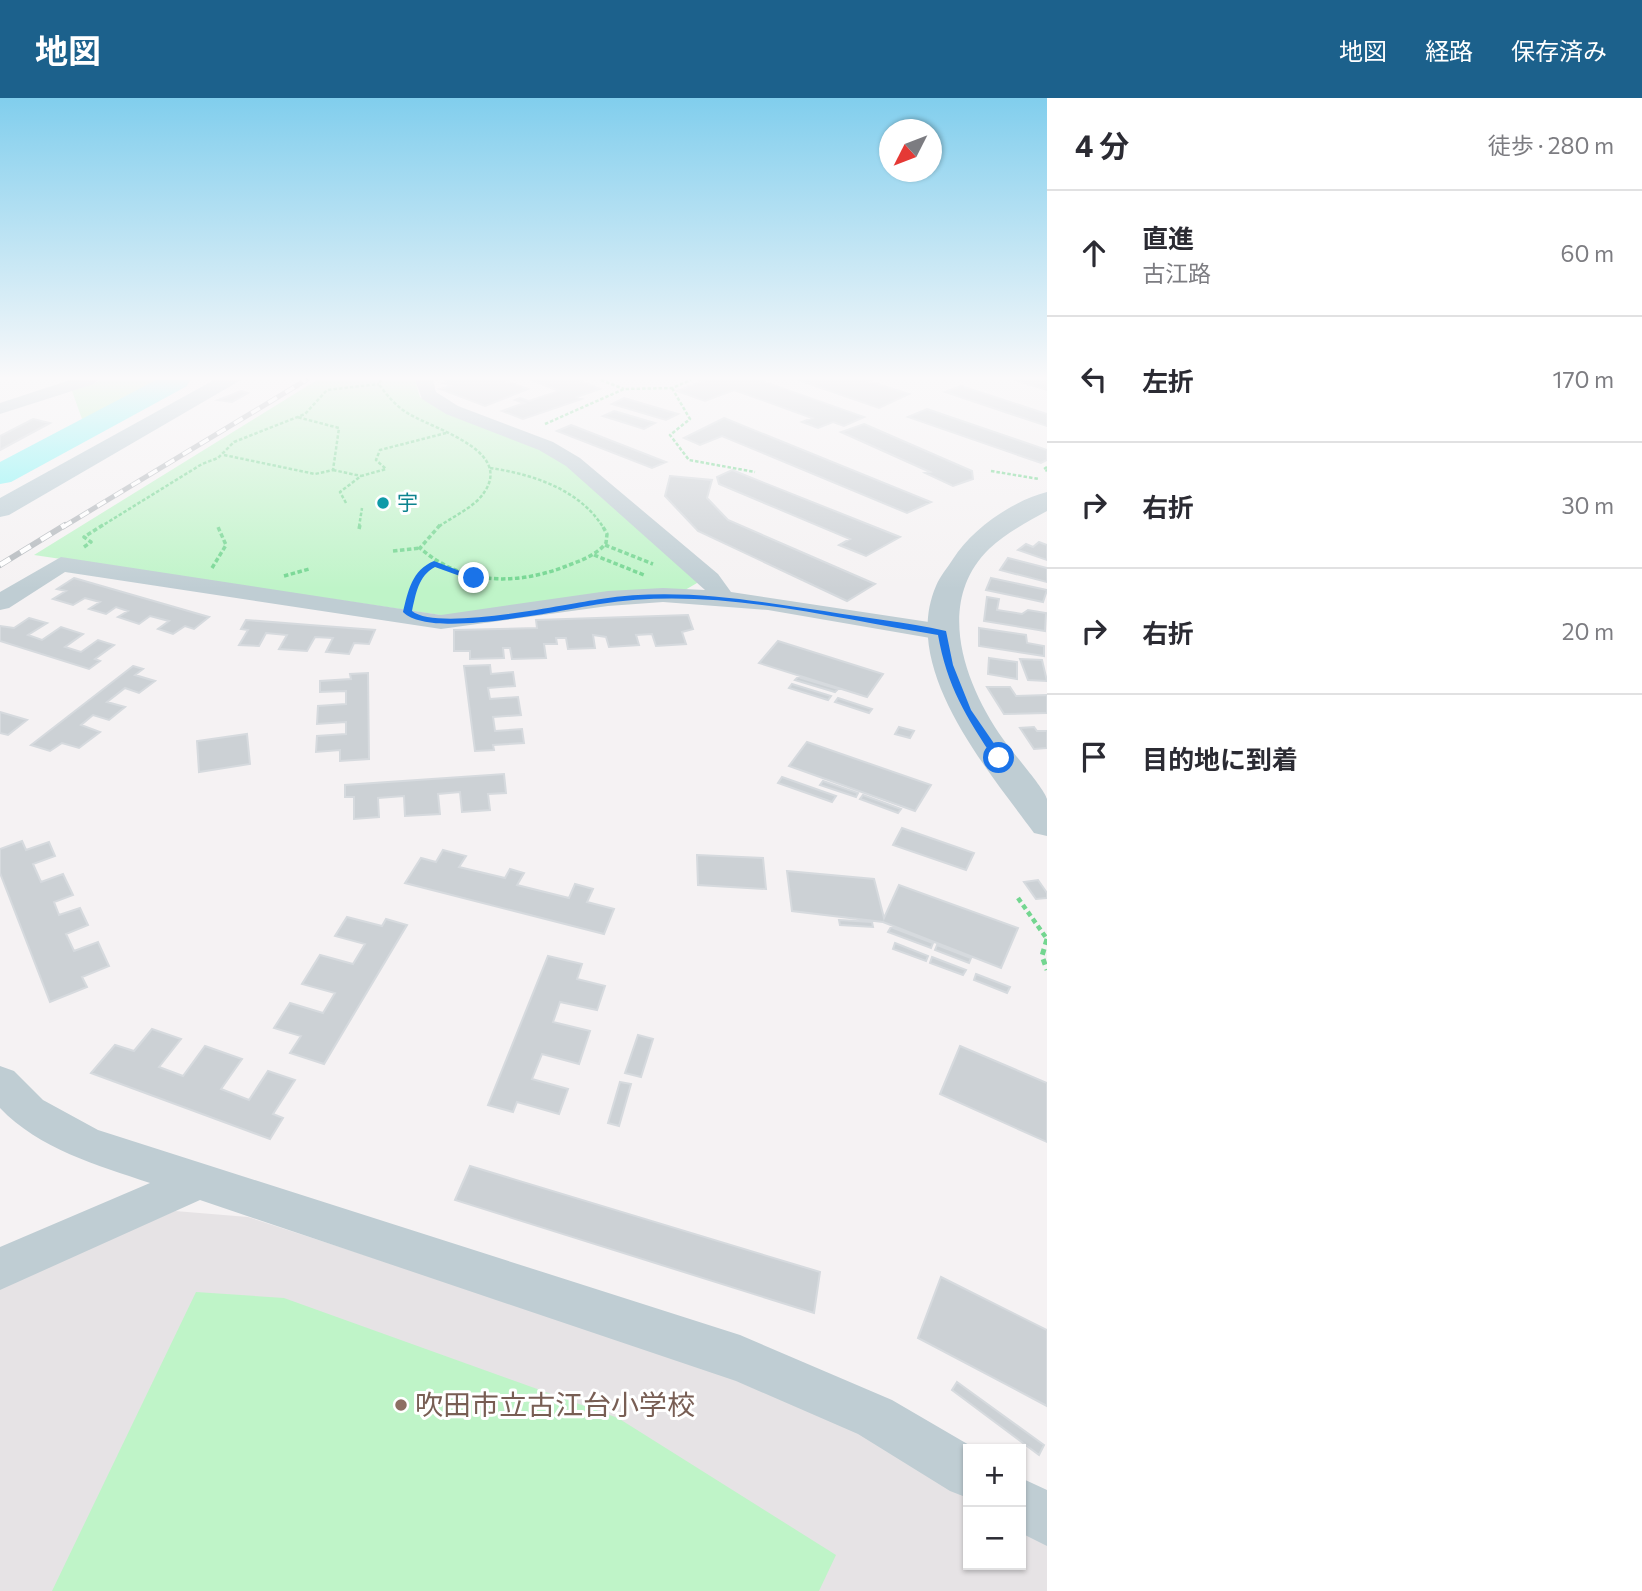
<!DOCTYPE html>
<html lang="ja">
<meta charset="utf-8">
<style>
:root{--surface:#fff;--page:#f7f7f7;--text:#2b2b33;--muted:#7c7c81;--line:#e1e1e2;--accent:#1c618c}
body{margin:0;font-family:Commissioner,"Noto Sans JP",sans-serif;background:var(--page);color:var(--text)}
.controls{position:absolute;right:21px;bottom:21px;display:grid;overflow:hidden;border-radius:0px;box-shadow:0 2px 5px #0004}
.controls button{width:63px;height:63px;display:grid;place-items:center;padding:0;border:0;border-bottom:2px solid var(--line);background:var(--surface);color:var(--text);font:35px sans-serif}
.compass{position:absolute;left:879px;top:21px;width:63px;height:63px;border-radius:50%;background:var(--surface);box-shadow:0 2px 5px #0004;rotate:228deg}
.stop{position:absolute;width:21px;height:21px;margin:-16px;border:5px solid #1a73e8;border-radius:50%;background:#fff}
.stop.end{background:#1a73e8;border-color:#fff;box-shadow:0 2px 7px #0008}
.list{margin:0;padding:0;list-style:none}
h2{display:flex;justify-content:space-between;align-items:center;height:91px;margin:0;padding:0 28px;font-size:30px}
h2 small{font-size:23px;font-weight:400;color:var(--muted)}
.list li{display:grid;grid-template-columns:46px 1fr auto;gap:21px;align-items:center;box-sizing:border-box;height:126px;padding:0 28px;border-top:2px solid var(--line)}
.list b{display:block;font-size:26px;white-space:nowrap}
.list p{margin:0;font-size:23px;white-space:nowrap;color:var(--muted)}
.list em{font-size:23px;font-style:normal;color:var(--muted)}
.icon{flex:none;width:38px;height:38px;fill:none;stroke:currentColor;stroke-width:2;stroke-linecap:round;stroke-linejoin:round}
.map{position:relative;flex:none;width:1047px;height:1493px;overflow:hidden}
header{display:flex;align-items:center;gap:42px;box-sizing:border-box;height:98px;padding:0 35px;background:var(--accent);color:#fff}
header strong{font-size:33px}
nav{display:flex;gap:38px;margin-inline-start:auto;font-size:24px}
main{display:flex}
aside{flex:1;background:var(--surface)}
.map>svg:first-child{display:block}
.education{fill:#e6e3e5}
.green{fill:#bff4c8}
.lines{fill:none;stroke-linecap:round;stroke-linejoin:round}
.river{fill:#88f5f5;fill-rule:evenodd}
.building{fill:#ccd1d5;stroke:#d6dade;stroke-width:2}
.path-far3{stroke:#73d690;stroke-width:2.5;stroke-dasharray:3.5 2;stroke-linecap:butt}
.path-far2{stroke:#73d690;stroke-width:3.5;stroke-dasharray:4.5 2.5;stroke-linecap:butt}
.path-far1{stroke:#73d690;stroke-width:4.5;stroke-dasharray:5 3.5;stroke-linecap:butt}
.path{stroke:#73d690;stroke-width:5;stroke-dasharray:6 4.5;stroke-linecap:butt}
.minor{fill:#bfcdd3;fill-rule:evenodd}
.tertiary{fill:#bfcdd3;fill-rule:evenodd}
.secondary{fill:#bdced5;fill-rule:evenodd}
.rail-far1-casing{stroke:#b4b9bd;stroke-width:5}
.rail-casing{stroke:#b4b9bd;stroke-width:6}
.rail-far1{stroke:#fff;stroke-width:3.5;stroke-dasharray:10;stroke-linecap:butt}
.rail{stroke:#fff;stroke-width:4.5;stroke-dasharray:12;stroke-linecap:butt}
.route{fill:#1a73e8}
.culture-dot{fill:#0f9aa8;stroke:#fff;stroke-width:2.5}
.education-dot{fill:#8d6e63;stroke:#fff;stroke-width:2.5}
.labels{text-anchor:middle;stroke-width:6;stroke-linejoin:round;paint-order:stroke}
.far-culture-label{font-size:21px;fill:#0d838f;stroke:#fff;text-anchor:start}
.near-education-label{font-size:28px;fill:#785e54;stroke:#fff;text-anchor:start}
</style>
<header>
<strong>地図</strong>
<nav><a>地図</a><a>経路</a><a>保存済み</a></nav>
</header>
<main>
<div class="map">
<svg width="1047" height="1493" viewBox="0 0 1047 1493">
<rect width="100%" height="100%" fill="#f5f2f3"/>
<path class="education" d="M175,1113L248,1119L735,1278L870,1337L968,1396V1467H1021V1428L1047,1445V1493H0V1188Z"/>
<path class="green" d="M102,282H165L94,319L82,321L72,293Z
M317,282H415L420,299L444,314L539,350L566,366L695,474L697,485L685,492L447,518L34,457Z
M196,1194L284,1200L618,1320L836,1457L819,1493H52Z"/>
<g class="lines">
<path class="river" d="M156,282H190L187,288L11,384L0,386V364Z"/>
</g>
<path class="building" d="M450,282H504L528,291L485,308L440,291L451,288L443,285Z
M532,282H579L600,291L577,299L582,301L523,321L502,313L524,305L515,302L520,300L529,303L559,293Z
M705,282H759L864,319L844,328L833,324L818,330L802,324L812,320L734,292L705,303L677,293Z
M798,282H865L909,296L879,310Z
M1014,282H1047V292Z
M961,288L1047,316V328L945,294Z
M241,293L248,295L232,304L218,302Z
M624,300L678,316L666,322L612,306Z
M927,311L1047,352V362L1041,365L908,319Z
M614,313L655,325L644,331L603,318Z
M724,320L931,404L907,415L722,338L700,347L684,340Z
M33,321L50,325L0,352V338Z
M864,326L972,373L973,381L953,388L925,375L930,374L841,334Z
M571,327L666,364L652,370L557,333Z
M732,372L900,439L866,458L839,447L850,441L719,386L717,379Z
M670,378L712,382L707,400L728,422L875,486L847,503L698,433L665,398Z
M1039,444L1047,447V462L1018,452L1026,446L1033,449Z
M1008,460L1047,470V484L1000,472Z
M74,480L209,519L194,531L185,528L173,536L158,531L169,523L150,518L139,526L118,519L128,513L116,509L106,516L89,511L100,504L85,500L73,507L53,501L66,493L57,491Z
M991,480L1047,492L1043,504L986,492Z
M987,499L999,501L997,512L1022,516L1028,512L1046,515L1045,533L984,523Z
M688,517L693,531L682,534L686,546L656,548L652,536L636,537L639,547L609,549L606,539L593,537L595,550L568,551L566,540H556L557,546H544L546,560L512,561L510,550H503L504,560L470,561V553H454V532L537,530L536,522Z
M29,520L47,525L28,537L42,542L61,529L83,536L65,549L81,554L98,542L114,547L95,561L100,563L89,571L0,543V528L14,530Z
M246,522L310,527L375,532L369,546L354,545L349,556L326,554L333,540L315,539L307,553L279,551L287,537L266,535L259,548L239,547L248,532L241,531Z
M979,530L1026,537L1027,545L1044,548V558L979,548Z
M778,543L883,576L867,599L759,565Z
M989,560L1017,564V581L988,576Z
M1020,561L1042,562L1047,583L1028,582Z
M490,567L491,576L513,574L515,588L488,590L490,601L518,599L521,617L493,619L495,633L522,631L524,645L493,647L494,652L475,653L464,568Z
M133,568L143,571L135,577L155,583L139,595L125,590L107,604L125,609L109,622L93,617L81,627L100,634L79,650L62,645L50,653L31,647Z
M368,575L369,661L340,663V652L316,654L317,638L346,636V624L317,626L318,608L346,606V593L320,594V583L351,581L350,576Z
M798,579L838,591L835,594L795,582Z
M792,586L831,598L828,602L789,590Z
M987,589H1010L1016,598L1047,597V615L1004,616Z
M838,600L872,611L869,615L835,604Z
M0,614L27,622L8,637L0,635Z
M899,629L914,633L910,640L895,636Z
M1034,629L1037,633H1047V650L1034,651L1020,630Z
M247,636L250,666L199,674L197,643Z
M807,644L931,687L915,713L789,668Z
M504,676L506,695L488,696L490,712L462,714L460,694L438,696L440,716L405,718L404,698L378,700L379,719L354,721V699H345V687Z
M782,679L836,698L832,704L778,685Z
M823,683L858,695L856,699L820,687Z
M863,697L901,711L898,715L860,701Z
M902,730L974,755L966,772L893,747Z
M22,743L26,752L49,744L55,758L33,766L41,784L63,776L73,797L54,804L59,817L80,810L88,827L66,836L74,853L98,844L109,868L82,879L87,889L50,904L0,775V751Z
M443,752L466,758L459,769L505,780L510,771L524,775L517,787L569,800L575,786L593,791L587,804L614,811L604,836L405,785L421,760L436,764Z
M697,757L763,760L766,791L698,787Z
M787,773L874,781L884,820L899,787L1018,830L1001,870L883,824L792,813Z
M1038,782L1047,795V800L1036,801L1024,784Z
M347,819L382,828L386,821L407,827L324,966L290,955L301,938L274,930L290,905L323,915L335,895L302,886L320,857L353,866L365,846L335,838Z
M839,822L872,824L873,829L840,827Z
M891,829L933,845L931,850L888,834Z
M895,845L928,858L926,863L893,851Z
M937,847L971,860L969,865L935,852Z
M548,858L582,866L577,881L605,888L597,912L560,904L553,924L590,933L579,966L542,956L532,981L568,991L559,1016L517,1004L513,1014L488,1007Z
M932,859L966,872L963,877L930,865Z
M976,876L1010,889L1007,895L974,882Z
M152,931L181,941L159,969L183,978L205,948L242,961L221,991L249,1002L268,973L295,982L273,1016L283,1020L270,1041L91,975L115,947L134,953Z
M638,937L653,941L641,979L625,975Z
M960,948L1047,985V1044L940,996Z
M620,984L631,986L619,1028L608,1025Z
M470,1068L820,1174L814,1215L455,1102Z
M941,1179L1047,1232V1308L918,1240Z
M957,1284L1044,1347L1039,1357L952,1292Z"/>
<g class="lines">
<path class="path-far3" d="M381,282L379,286C387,298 397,309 409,316C438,333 522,355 478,402C466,413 451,420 438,429
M601,282L624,291
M672,290L690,321L670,337L689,362L755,374
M545,326L624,291L672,290L691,282
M224,357L315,376L333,372L339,330L297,319
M1047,369L1044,371L1047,373
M490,370C532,376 579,391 603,429
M333,372L361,378
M991,373L1039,381
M346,405L340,394L361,378L386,371L376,362L380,352L446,335
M100,429L202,366L218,360L234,344L305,316L327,292L379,286
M359,429L362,410"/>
<path class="path-far2" d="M440,427L420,450C461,486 513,488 564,469C579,463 596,458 606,445L607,436L602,427
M359,431L360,427
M605,447L653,466
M84,449L91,444L84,439L103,427
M393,453L420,450
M594,457L644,477
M212,470L226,447L218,429
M284,478L309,471
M410,501L418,480L434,466"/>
<path class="path-far1" d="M1018,800L1047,841"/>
<path class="path" d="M1047,841L1042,858L1047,872"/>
<path class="minor" d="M70,282H97L94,286L0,316V305Z
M415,282H433L436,294L458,308L553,344L580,360L718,476L731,494L942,526L951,529L955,534L951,539L942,542L768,512L663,504L608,508L441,531L65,474L9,510L0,512V494L61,459L441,517L608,493L663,490L705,492L566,368L539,352L446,316L422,301Z
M0,968L14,973L43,1002L98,1032L740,1237L892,1302L976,1351H968V1400L950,1393L858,1336L736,1283L200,1102L0,1192V1149L150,1085C97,1067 39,1051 0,1010Z
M1021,1380L1047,1392V1448L1021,1435Z"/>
<path class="tertiary" d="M1047,394V413C1027,424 1006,435 989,451C934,505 965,587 1003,641C1012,654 1044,690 1047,701C1047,712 1047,727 1047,738L1034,735C988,672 900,571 936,488C940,478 948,469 953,461C972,431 1012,403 1047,394Z"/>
<path class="secondary" d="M214,282H241L9,417L0,419V400Z"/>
<g class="rail-far1-casing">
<path id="rail-far1" d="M63,429L306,282"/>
</g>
<g class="rail-casing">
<path id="rail" d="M0,467L65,427"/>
</g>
<use href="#rail-far1" class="rail-far1"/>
<use href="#rail" class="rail"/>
</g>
<linearGradient id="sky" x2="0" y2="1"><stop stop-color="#81ceed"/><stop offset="0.57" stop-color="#faf9fa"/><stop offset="1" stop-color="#faf9fa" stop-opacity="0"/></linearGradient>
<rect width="1047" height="491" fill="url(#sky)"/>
<path class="route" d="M434,463L478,480L471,482L435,469C418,478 416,496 412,513C438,534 565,506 601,501C676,489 749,502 824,513C864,520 906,524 946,533L953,567L971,612L1004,660L995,662C966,619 947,588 938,537C828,519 712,488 600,506C560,512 430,542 403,514C408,493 412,472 434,463Z"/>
<circle class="culture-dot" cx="383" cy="405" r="7"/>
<circle class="education-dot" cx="401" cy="1307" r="7"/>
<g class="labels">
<g class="far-culture-label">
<text x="397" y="412">宇</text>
</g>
<g class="near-education-label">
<text x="415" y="1317">吹田市立古江台小学校</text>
</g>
</g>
</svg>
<div class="controls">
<button>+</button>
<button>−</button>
</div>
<svg class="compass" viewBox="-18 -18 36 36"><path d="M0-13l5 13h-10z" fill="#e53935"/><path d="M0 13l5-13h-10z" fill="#7c7c81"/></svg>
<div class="stop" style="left:999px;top:660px"></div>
<div class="stop end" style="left:474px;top:480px"></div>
</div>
<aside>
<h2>4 分<small>徒歩 · 280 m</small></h2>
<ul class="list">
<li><svg class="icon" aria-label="ahead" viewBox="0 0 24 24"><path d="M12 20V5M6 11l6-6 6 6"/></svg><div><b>直進</b><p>古江路</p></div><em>60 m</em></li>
<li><svg class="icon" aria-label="left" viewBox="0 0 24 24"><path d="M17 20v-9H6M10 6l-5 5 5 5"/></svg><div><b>左折</b></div><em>170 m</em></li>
<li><svg class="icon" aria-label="right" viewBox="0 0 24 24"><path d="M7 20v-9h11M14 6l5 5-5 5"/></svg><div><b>右折</b></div><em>30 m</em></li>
<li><svg class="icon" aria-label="right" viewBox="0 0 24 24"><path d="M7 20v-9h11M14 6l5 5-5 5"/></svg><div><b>右折</b></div><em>20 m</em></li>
<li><svg class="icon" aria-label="arrive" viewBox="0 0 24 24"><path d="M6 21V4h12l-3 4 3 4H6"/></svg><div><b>目的地に到着</b></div></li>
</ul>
</aside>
</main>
